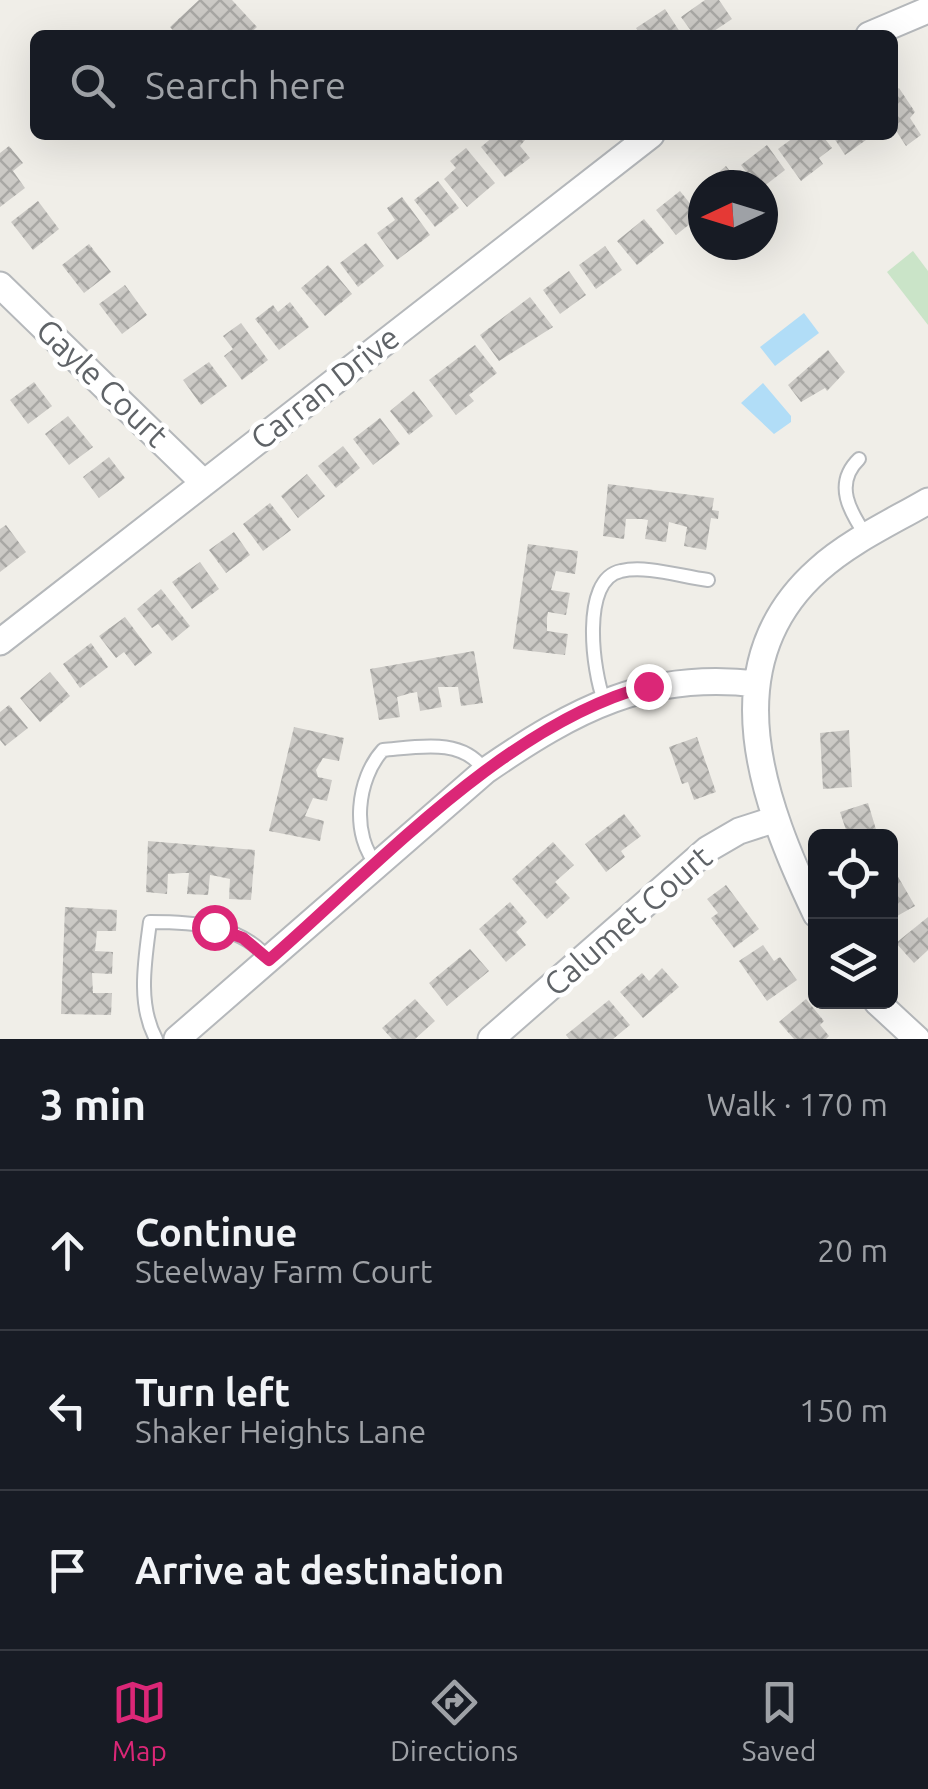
<!DOCTYPE html>
<meta charset="utf-8">
<style>
:root{--surface:#171b24;--page:#20242c;--text:#f1f3f6;--muted:#9ea1a6;--line:#363941;--accent:#db2777}
body{margin:0;font-family:Ubuntu,sans-serif;background:var(--page);color:var(--text)}
.controls{position:absolute;right:30px;bottom:30px;display:grid;overflow:hidden;border-radius:15px;box-shadow:0 10px 40px #0002}
.controls button{width:90px;height:90px;display:grid;place-items:center;padding:0;border:0;border-bottom:2px solid var(--line);background:var(--surface);color:var(--text);font:50px sans-serif}
.compass{position:absolute;left:688px;top:170px;width:90px;height:90px;border-radius:50%;background:var(--surface);box-shadow:0 10px 40px #0002;rotate:266deg}
.stop{position:absolute;width:30px;height:30px;margin:-22px;border:8px solid #db2777;border-radius:50%;background:#fff}
.stop.end{background:#db2777;border-color:#fff;box-shadow:0 2px 10px #0008}
.list{margin:0;padding:0;list-style:none}
h2{display:flex;justify-content:space-between;align-items:center;height:130px;margin:0;padding:0 40px;font-size:42px}
h2 small{font-size:32px;font-weight:400;color:var(--muted)}
.list li{display:grid;grid-template-columns:65px 1fr auto;gap:30px;align-items:center;box-sizing:border-box;height:160px;padding:0 40px;border-top:2px solid var(--line)}
.list b{display:block;font-size:38px;white-space:nowrap}
.list p{margin:0;font-size:32px;white-space:nowrap;color:var(--muted)}
.list em{font-size:32px;font-style:normal;color:var(--muted)}
.icon{flex:none;width:55px;height:55px;fill:none;stroke:currentColor;stroke-width:2;stroke-linecap:round;stroke-linejoin:round}
.map{position:relative;flex:none;width:928px;height:1039px;overflow:hidden}
.search{position:absolute;background:var(--surface);box-shadow:0 10px 40px #0002;left:30px;right:30px;top:30px;height:110px;display:flex;align-items:center;gap:25px;box-sizing:border-box;padding:0 35px;border-radius:15px;color:var(--muted);font-size:38px}
.sheet{height:610px;background:var(--surface)}
nav{display:flex;justify-content:space-around;align-items:center;box-sizing:border-box;height:140px;border-top:2px solid var(--line);background:var(--surface);font-size:28px;color:var(--muted)}
nav a{display:grid;justify-items:center;gap:5px}
nav .on{color:var(--accent)}
.map>svg:first-child{display:block}
.pitch{fill:#cae4c8}
.water{fill:#b1ddf7}
.building{fill:url(#building-cross-hatch)}
.lines{fill:none;stroke-linecap:round;stroke-linejoin:round}
.service-casing{stroke:#b5b8bb;stroke-width:16}
.minor-casing{stroke:#b5b8bb;stroke-width:29}
.service{stroke:#fff;stroke-width:12}
.minor{stroke:#fff;stroke-width:25}
.route{stroke:#db2777;stroke-width:12}
.labels{text-anchor:middle;stroke-width:9;stroke-linejoin:round;paint-order:stroke}
.street-label{font-size:32px;fill:#5f6367;stroke:#fff}
</style>
<div class="map">
<svg width="928" height="1039" viewBox="0 0 928 1039">
<defs>
<pattern id="building-cross-hatch" width="8" height="8" patternUnits="userSpaceOnUse" patternTransform="scale(2.5)"><rect width="8" height="8" fill="#cbc9c5"/><path d="M0 0l8 8M0 8l8-8" fill="none" stroke="#a8a7a4"/></pattern>
</defs>
<rect width="100%" height="100%" fill="#f0eee8"/>
<path class="pitch" d="M913,251L928,271V325L887,272Z"/>
<path class="water" d="M804,313L819,333L775,366L760,347Z
M763,383L791,416V422L774,434L741,403Z"/>
<path class="building" d="M199,0H232L257,27L248,35H177L170,27Z
M705,0H719L732,19L708,35H694L681,17Z
M665,9L682,35H640L636,28Z
M899,88L915,112L910,118L921,135L906,146L893,126V92Z
M495,135H521L525,140L520,146L530,158L505,177L481,147Z
M797,135H822L832,148L819,158L823,164L801,181L778,149Z
M832,135H873L845,155Z
M767,145L785,170L763,187L756,185L741,165Z
M9,146L23,163L13,171L25,188L0,207V153Z
M466,148L495,183L467,207L444,179L456,168L450,161Z
M726,166L741,185H703V200L696,191Z
M438,181L459,208L435,227L414,200Z
M680,191L700,216L676,235L656,210Z
M402,197L430,235L397,260L377,233L395,220L387,208Z
M38,201L59,229L33,250L11,222Z
M644,219L664,243L637,265L617,241Z
M366,243L384,266L358,287L340,263Z
M89,244L111,272L84,293L62,265Z
M605,246L622,270L596,289L579,265Z
M328,265L352,294L325,316L301,288Z
M569,271L586,295L560,314L543,290Z
M125,285L147,315L122,334L99,304Z
M530,297L553,327L499,361L480,335Z
M290,302L309,327L279,350L255,319L273,305L278,312Z
M241,323L268,360L242,380L224,356L233,349L223,336Z
M475,345L497,373L469,395L474,401L456,415L429,380Z
M828,350L845,372L827,391L825,388L801,402L788,385Z
M209,362L227,386L201,405L183,380Z
M34,382L52,406L28,424L10,400Z
M414,391L433,416L409,435L390,411Z
M68,416L93,447L69,465L45,434Z
M380,418L400,444L373,465L353,439Z
M343,446L360,468L336,488L318,466Z
M109,457L125,478L99,498L83,477Z
M307,474L325,496L298,518L281,496Z
M608,484L714,498L712,510L719,511L718,519L711,518L706,550L684,546L687,527L669,522L666,542L645,539L648,520L642,519H626L624,539L603,536Z
M270,503L291,530L263,551L243,524Z
M6,525L26,552L0,572V529Z
M234,532L250,555L226,573L209,550Z
M528,544L578,551L575,574L556,571L551,590L570,593L566,615L548,612L547,618V631L568,634L565,655L513,649Z
M200,562L219,589L192,609L172,582Z
M161,589L190,626L172,641L158,624L152,628L137,609Z
M125,617L152,653L135,666L124,652L116,658L99,636Z
M91,643L108,667L80,688L63,664Z
M474,651L483,703L461,706L458,687H438L442,707L420,711L417,692L411,693L397,697L400,717L379,720L370,669Z
M50,672L70,696L40,722L20,698Z
M9,705L28,728L5,746L0,740V712Z
M294,727L344,738L339,761L323,758L316,770L318,777L332,780L327,801L313,798L305,816L324,821L320,841L269,831Z
M849,730L852,787L823,789L820,733Z
M697,737L716,792L694,800L688,782L682,784L669,747Z
M868,803L878,836H840L839,832L846,830L840,812Z
M624,814L641,836L621,851L625,857L606,872L585,844Z
M148,841L255,850L251,900L229,899L230,879L216,876L210,875L208,895L187,894L189,873H183L168,874L167,894L146,892Z
M553,842L574,865L555,882L570,898L547,919L512,879Z
M890,863L915,906L890,920Z
M726,885L759,929L734,948L711,918L718,913L707,899Z
M510,902L527,922L516,932L526,945L506,962L479,929Z
M65,907L117,910L116,931H97L95,951L113,952L112,974L92,973L93,993H112L111,1015L61,1014Z
M928,917V950L914,963L896,943Z
M763,945L774,961L780,957L797,980L767,1001L739,961Z
M470,949L489,971L447,1006L429,983Z
M662,968L679,987L643,1018L620,992L642,973L649,981Z
M415,999L435,1021L415,1039H392L382,1028Z
M806,999L824,1021L820,1025L829,1036L826,1039H794L779,1022Z
M609,1000L630,1025L613,1039H569L566,1035Z"/>
<g class="lines">
<g class="service-casing">
<path id="service" d="M859,459C833,484 850,512 867,537
M604,700C593,673 580,579 621,571C647,565 682,577 708,580
M378,866C350,836 357,778 383,750C418,747 463,737 485,771
M156,1039C137,1004 145,960 150,922C191,922 242,924 269,960"/>
</g>
<g class="minor-casing">
<path id="minor" d="M869,35L928,10
M0,285L204,483
M0,642L651,135
M816,914C764,805 710,666 818,570C850,541 892,522 928,501
M877,1002L917,1039
M177,1039L485,771C575,709 646,671 757,684
M491,1039L708,849L739,831L776,819"/>
</g>
<use href="#service" class="service"/>
<use href="#minor" class="minor"/>
</g>
<g class="lines">
<path class="route" d="M214,927L243,938L269,960C377,866 507,723 648,686"/>
</g>
<g class="labels">
<g class="street-label">
<text transform="translate(102 383) rotate(44)" y="11">Gayle Court</text>
<text transform="translate(325 388) rotate(-38)" y="11">Carran Drive</text>
<text transform="translate(628 921) rotate(-41)" y="11">Calumet Court</text>
</g>
</g>
</svg>
<div class="controls">
<button><svg class="icon" aria-label="locate" viewBox="0 0 24 24"><circle cx="12" cy="12" r="6"/><path d="M12 2v4M12 18v4M2 12h4M18 12h4"/></svg></button>
<button><svg class="icon" aria-label="layers" viewBox="0 0 24 24"><path d="M12 4l9 5-9 5-9-5zM3 14l9 5 9-5"/></svg></button>
</div>
<svg class="compass" viewBox="-18 -18 36 36"><path d="M0-13l5 13h-10z" fill="#e53935"/><path d="M0 13l5-13h-10z" fill="#9ea1a6"/></svg>
<div class="stop" style="left:214px;top:927px"></div>
<div class="stop end" style="left:648px;top:686px"></div>
<div class="search"><svg class="icon" aria-label="search" viewBox="0 0 24 24"><circle cx="10" cy="10" r="6"/><path d="M15 15l6 6"/></svg>Search here</div>
</div>
<section class="sheet">
<h2>3 min<small>Walk · 170 m</small></h2>
<ul class="list">
<li><svg class="icon" aria-label="ahead" viewBox="0 0 24 24"><path d="M12 20V5M6 11l6-6 6 6"/></svg><div><b>Continue</b><p>Steelway Farm Court</p></div><em>20 m</em></li>
<li><svg class="icon" aria-label="left" viewBox="0 0 24 24"><path d="M17 20v-9H6M10 6l-5 5 5 5"/></svg><div><b>Turn left</b><p>Shaker Heights Lane</p></div><em>150 m</em></li>
<li><svg class="icon" aria-label="arrive" viewBox="0 0 24 24"><path d="M6 21V4h12l-3 4 3 4H6"/></svg><div><b>Arrive at destination</b></div></li>
</ul>
</section>
<nav>
<a class="on"><svg class="icon" aria-label="map" viewBox="0 0 24 24"><path d="M3 6l6-2 6 2 6-2v14l-6 2-6-2-6 2zM9 4v14M15 6v14"/></svg>Map</a>
<a><svg class="icon" aria-label="directions" viewBox="0 0 24 24"><path d="M12 3l9 9-9 9-9-9zM9 14v-3h6M13 9l2 2-2 2"/></svg>Directions</a>
<a><svg class="icon" aria-label="saved" viewBox="0 0 24 24"><path d="M7 4h10v16l-5-4-5 4z"/></svg>Saved</a>
</nav>
